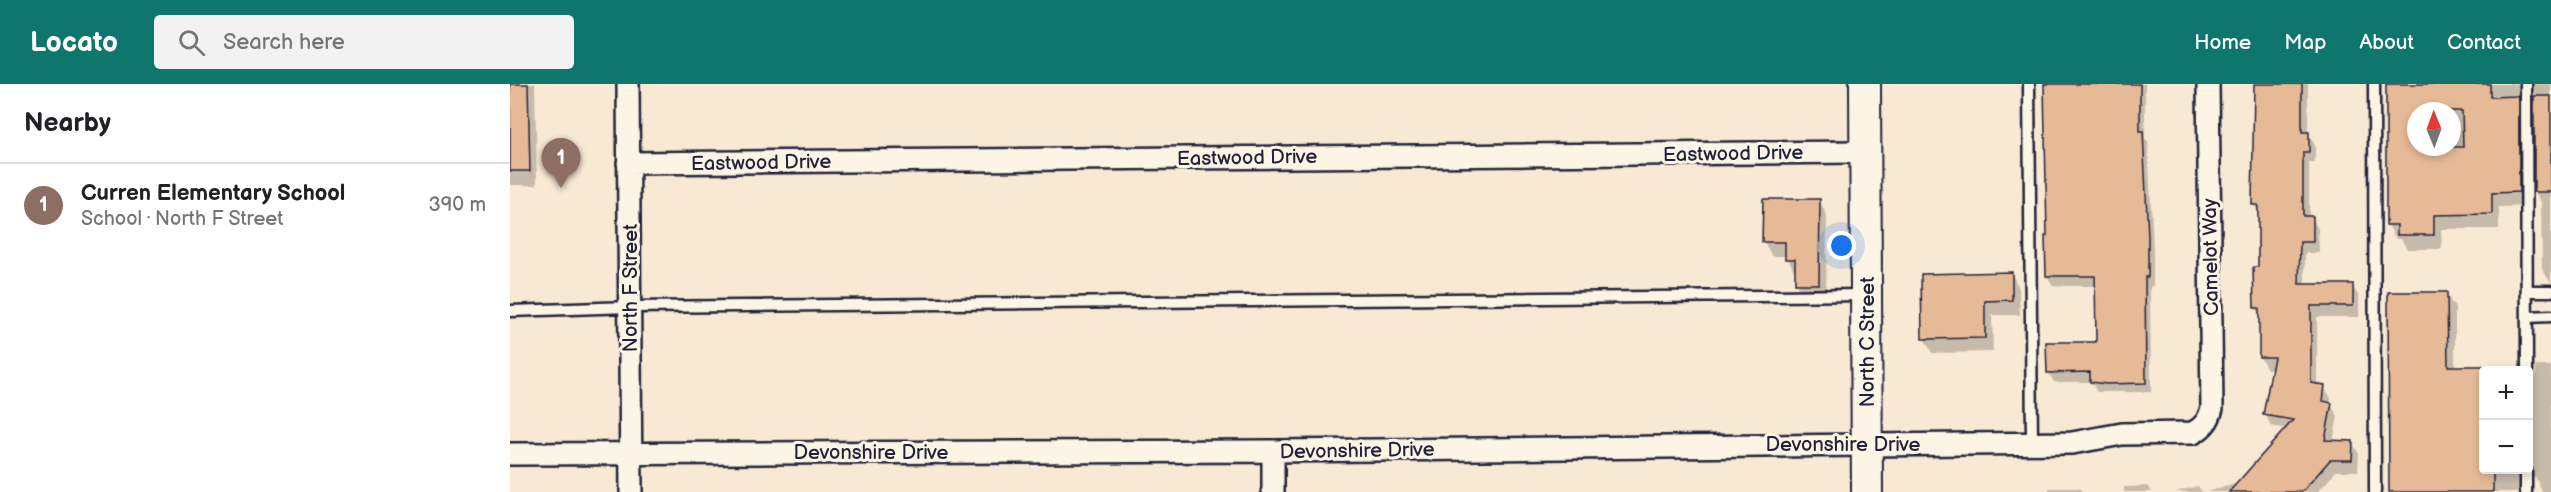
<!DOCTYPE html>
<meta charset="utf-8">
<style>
:root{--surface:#fff;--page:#f2f2f2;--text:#202124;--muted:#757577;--line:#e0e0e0;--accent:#0f766e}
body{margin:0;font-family:"Balsamiq Sans",sans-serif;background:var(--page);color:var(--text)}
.controls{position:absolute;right:18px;bottom:18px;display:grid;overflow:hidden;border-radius:6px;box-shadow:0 3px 9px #0003}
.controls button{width:54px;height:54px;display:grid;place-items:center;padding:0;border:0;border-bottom:2px solid var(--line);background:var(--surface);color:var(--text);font:30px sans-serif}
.compass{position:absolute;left:1897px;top:18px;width:54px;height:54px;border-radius:50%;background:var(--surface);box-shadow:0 3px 9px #0003;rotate:359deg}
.you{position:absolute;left:1332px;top:162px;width:21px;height:21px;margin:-15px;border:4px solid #fff;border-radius:50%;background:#1a73e8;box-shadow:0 0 0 9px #1a73e833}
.badge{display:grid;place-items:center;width:39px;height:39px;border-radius:50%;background:var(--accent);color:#fff;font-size:20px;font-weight:700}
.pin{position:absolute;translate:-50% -50px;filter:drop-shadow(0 2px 3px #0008)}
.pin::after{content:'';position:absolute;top:32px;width:21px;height:18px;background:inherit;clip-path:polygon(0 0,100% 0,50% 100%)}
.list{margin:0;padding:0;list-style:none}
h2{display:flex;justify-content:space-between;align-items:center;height:78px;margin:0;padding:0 24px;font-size:26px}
h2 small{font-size:20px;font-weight:400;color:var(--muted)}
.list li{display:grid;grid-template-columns:39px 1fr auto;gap:18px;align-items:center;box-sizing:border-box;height:84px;padding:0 24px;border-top:2px solid var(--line)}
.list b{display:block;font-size:22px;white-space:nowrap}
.list p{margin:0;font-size:20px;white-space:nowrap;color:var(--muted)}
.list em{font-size:20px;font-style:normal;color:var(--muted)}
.icon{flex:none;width:33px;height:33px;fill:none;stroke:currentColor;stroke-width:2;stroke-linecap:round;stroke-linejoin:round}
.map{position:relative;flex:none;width:2041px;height:408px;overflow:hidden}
header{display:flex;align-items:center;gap:36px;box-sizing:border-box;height:84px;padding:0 30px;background:var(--accent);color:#fff}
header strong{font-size:28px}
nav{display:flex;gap:33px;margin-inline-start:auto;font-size:21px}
.search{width:420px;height:54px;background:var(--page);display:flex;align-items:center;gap:15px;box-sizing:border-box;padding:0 21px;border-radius:6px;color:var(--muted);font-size:22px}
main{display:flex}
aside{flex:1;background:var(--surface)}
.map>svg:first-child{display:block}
.shadow{fill:#0003;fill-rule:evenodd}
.building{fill:#e6ba97;stroke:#22223b;stroke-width:1.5;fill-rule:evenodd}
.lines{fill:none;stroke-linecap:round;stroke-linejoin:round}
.lane-casing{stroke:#22223b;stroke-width:15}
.street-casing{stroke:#22223b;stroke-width:26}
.secondary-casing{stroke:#22223b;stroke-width:34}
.lane{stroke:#fcf5e5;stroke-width:10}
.street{stroke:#fcf5e5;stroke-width:21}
.secondary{stroke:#fcf5e5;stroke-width:30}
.labels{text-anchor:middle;stroke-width:6;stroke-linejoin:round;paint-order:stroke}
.street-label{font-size:20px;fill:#22223b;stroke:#fcf5e5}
</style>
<header>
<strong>Locato</strong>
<div class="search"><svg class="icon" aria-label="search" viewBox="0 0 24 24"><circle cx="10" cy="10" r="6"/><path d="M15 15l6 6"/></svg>Search here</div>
<nav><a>Home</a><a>Map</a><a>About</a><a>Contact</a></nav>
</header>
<main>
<aside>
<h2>Nearby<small></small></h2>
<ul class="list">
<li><span class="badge" style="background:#8d6e63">1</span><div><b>Curren Elementary School</b><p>School · North F Street</p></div><em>390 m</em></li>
</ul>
</aside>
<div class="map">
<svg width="2041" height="408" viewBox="0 0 2041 408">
<rect width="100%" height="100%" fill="#f8e9d5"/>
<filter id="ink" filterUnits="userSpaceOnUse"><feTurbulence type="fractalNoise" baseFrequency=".0167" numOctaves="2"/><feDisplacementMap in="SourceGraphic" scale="12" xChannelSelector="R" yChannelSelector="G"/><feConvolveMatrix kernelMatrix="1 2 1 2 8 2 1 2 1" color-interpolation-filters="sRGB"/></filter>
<g filter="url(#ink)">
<path class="shadow" d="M0,0H25L27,101H0Z
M1537,0H1635V54L1638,58L1643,164V202L1640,203L1641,308H1587L1581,298H1544L1538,288L1587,259V202H1543L1537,192Z
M1745,0H1798V50L1805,61V79H1799V133H1802L1808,145L1809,169H1795V201H1842L1849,213V233H1807V301L1814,303L1821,314L1820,320L1828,332L1823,358H1842L1849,370L1848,387H1826L1808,408H1696L1729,399L1777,345L1761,342L1755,330L1763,285H1757L1750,273V232L1745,223L1750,184V131L1744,121Z
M1877,0H2041V199L2032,185L2031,118L2025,108V7L2020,8L2016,122L1989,123V145H1931L1932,165H1897L1891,155H1886L1878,141ZM1906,27H1942V63H1906Z
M1309,117L1317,131L1316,214H1295L1286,200L1285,189L1277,172H1262L1254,158Z
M1501,189L1509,204L1510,231H1482L1483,268L1422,269L1414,254Z
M1936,210L1945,224V284L2009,283L2011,286H1974V386H2018V295L2025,290L2026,282H2041V408H2032L2025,392L2017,398L2016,408H1881Z
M1638,402L1642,408H1614V403Z
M1688,402L1692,408H1665Z
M1539,404H1570L1573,408H1539Z"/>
<path class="building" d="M0,0H18L20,87H0Z
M1534,0H1630V47H1633L1638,153V193H1635L1636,299L1597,300L1580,298V288L1537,289L1536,258H1586L1585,192H1536L1535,152H1537Z
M1744,0H1792V48H1799V68H1793V132H1803V158H1790L1789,200H1843V222H1801V299L1815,301L1813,317L1822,319L1815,356L1843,357L1842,376H1820L1792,408H1719L1783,336L1753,331L1764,273H1749V224H1744L1743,183H1748V121H1742Z
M1876,0H1980V13L2009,12V108L1982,109V130L1924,131V151H1887V141H1876ZM1906,27H1952L1953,63H1906Z
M2024,12H2041V108H2024Z
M1253,115H1310L1309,200H1285V175H1275V158H1252Z
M1502,188V216L1475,217V254L1412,255L1411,190Z
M1878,208H1937L1938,282H1974V386H1983V408H1879Z"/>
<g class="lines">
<g class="lane-casing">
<path id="lane" d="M1519,0L1522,359
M1864,0L1865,408
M2016,0L2017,286
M2017,207H2041
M0,227L120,223L1354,211
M2018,233L2041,232
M2016,408V386"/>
</g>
<g class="street-casing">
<path id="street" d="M118,0L121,408
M118,79L1356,68
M0,370L763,367L1562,359L1612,350L1683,349C1694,343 1699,336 1702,324L1698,0
M763,408V367"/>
</g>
<g class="secondary-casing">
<path id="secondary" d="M1355,0L1357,408"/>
</g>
<use href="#lane" class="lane"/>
<use href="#street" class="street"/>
<use href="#secondary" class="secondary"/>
</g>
</g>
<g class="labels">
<g class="street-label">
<text transform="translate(1223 69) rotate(-1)" y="7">Eastwood Drive</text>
<text transform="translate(737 73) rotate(-1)" y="7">Eastwood Drive</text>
<text transform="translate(251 78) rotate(-1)" y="7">Eastwood Drive</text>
<text transform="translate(1700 173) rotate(-91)" y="7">Camelot Way</text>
<text transform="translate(120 204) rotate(-90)" y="7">North F Street</text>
<text transform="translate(1357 258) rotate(-90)" y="7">North C Street</text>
<text x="1333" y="367">Devonshire Drive</text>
<text transform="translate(847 366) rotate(-1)" y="7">Devonshire Drive</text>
<text x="361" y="375">Devonshire Drive</text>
</g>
</g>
</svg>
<div class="controls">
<button>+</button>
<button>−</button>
</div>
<svg class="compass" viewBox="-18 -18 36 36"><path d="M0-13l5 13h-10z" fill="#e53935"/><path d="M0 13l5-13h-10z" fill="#757577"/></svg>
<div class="you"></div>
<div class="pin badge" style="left:51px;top:104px;background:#8d6e63">1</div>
</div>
</main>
